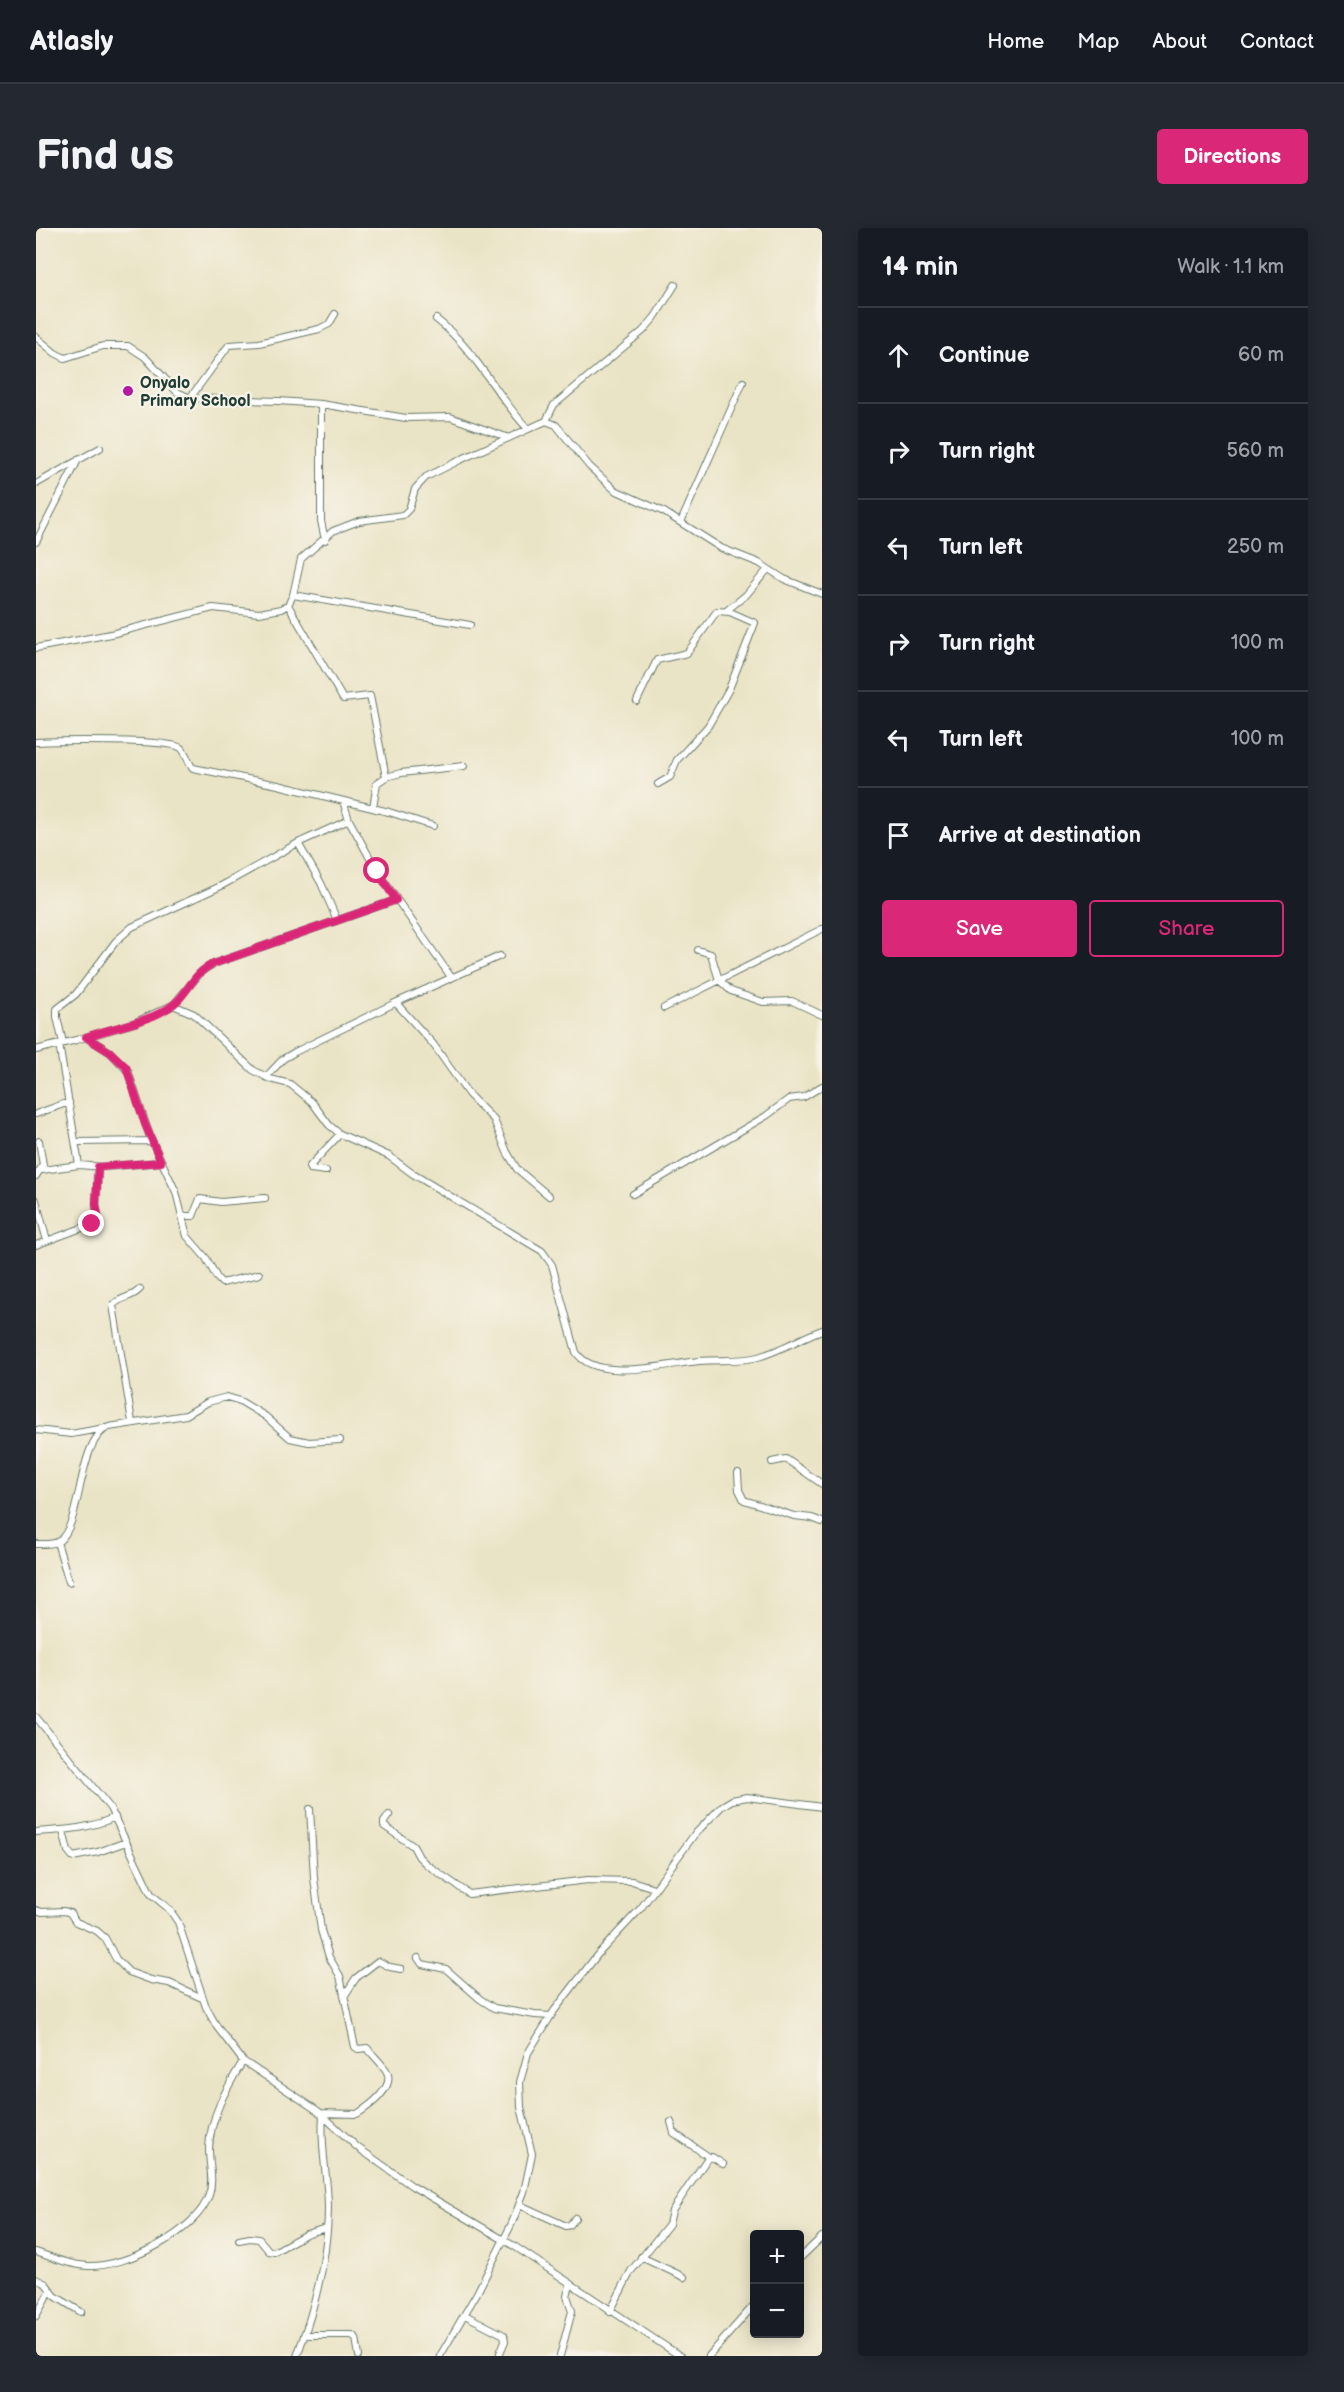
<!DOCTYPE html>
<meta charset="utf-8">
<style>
:root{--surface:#171b24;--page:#242831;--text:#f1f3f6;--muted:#9ea1a6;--line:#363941;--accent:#db2777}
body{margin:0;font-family:"Balsamiq Sans",sans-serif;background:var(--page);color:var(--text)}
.controls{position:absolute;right:18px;bottom:18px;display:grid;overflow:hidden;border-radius:6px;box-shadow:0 3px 15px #0003}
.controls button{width:54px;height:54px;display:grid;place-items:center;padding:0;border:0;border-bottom:2px solid var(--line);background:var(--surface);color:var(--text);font:30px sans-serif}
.stop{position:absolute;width:18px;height:18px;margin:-14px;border:4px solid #db2777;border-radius:50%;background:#fff}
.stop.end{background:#db2777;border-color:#fff;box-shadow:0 2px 6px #0008}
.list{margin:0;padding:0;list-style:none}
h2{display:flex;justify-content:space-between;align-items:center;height:78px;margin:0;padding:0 24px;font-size:26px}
h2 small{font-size:20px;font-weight:400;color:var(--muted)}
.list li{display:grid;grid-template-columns:39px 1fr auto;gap:18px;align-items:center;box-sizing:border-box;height:96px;padding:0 24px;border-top:2px solid var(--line)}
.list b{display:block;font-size:22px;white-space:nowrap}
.list em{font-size:20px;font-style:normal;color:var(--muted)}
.actions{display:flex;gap:12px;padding:18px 24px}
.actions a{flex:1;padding:14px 0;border:2px solid var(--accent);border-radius:6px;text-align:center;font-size:21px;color:var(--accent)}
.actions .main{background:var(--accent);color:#fff}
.icon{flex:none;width:33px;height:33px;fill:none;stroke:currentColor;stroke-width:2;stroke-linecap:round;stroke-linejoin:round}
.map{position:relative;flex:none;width:786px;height:2128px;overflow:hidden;border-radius:6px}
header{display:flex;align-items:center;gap:36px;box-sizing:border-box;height:84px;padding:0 30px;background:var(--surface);border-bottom:2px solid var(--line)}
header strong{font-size:28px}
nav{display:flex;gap:33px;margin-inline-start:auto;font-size:21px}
.intro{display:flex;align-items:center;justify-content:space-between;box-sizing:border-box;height:144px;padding:0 36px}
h1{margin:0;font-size:42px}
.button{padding:15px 27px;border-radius:6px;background:var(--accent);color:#fff;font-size:21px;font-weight:700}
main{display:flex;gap:36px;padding:0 36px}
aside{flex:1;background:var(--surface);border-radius:6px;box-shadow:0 3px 15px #0003}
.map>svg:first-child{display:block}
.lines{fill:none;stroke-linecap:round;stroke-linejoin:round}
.minor-casing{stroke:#667767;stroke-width:8}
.minor{stroke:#fff;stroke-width:6}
.route{stroke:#db2777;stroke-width:8}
.poi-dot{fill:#b5179e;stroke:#f7f3e8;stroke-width:2}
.labels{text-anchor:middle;stroke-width:4.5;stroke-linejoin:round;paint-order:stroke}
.poi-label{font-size:16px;font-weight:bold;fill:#1f3d34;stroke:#f7f3e8;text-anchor:start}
</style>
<header>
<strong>Atlasly</strong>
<nav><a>Home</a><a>Map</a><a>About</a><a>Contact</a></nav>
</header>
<div class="intro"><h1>Find us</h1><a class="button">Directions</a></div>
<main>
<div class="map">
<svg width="786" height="2128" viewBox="0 0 786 2128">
<rect width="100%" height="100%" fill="#f7f3e8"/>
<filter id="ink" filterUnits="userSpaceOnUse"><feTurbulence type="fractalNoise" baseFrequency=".0167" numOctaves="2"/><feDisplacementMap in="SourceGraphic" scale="12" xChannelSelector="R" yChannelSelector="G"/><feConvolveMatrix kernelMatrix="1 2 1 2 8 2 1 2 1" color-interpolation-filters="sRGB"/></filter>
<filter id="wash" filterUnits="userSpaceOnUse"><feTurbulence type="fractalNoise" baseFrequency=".008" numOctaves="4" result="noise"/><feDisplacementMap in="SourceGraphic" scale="24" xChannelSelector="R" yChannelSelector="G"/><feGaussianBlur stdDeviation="1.35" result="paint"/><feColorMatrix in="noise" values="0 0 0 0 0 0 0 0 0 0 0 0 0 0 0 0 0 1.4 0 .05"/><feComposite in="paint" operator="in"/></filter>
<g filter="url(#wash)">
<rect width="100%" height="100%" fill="#eae4c6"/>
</g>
<g filter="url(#ink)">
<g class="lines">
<g class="minor-casing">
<path id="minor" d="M400,91C439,121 459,166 492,201
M0,109L19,125L29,130L67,118H92L109,129L141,164L154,170L242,173L285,176L370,190L414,189L473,210
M154,170L193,117L223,115L283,101L293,96L299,86
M285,176V293L289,312
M510,193L518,177L607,103L619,89L639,57
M0,256L64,220
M645,294L707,154
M0,314L42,232
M257,367L434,397
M252,377L307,471L334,468L350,549L341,555L337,580
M690,383L710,367L732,341
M0,420L75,406L177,380L223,385L245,381L252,377L257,367L265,331L297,303L323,293L367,287L373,281L379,261L390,249L426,231L510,193L520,197L553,238L579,262L628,284L685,320L723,335L748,351L786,366
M601,473L621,432L651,425L681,383L694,384L719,395L693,461L672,498L641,532L634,549L622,556
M0,514C20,513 135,511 145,520C151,525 152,535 157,540L242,557L353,584L397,598
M350,549L365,545L428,538
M307,573L313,592L341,643L415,749
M301,692L285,655L262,615L313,592
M662,722L675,726L683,752L695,763L727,774L756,773L786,787
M360,775L397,816L433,867L458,892L471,924L481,941L513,968
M138,776L166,743L177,736L360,672
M628,780L786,701
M50,809L74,824L92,843L114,909L140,964L151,1008L170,1030L181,1050L186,1055L223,1046
M27,815L21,789V781L40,766L80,713L96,699L185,658L262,615
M23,816L43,937
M0,822L40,812L98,795L137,777L158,786L217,842L234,851L254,856L276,874L293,897L304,906L353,928L377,946L506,1023L516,1037L540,1124C559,1155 632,1136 663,1133C682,1131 704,1134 722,1129C744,1123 764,1110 786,1102
M230,849L247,831L259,824L357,776L464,728
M0,886L33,874
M41,914L116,913
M6,942L43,937L67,939L125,934
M290,943L274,941L273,939L304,906
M0,948L7,937L3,913
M597,966L730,888L753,871L768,869L786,858
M0,972L11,1013
M146,988H157L164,971L185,974L229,970
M0,1017L62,994L60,977L62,939
M96,1194L77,1077C84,1069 97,1070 104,1061
M0,1202L35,1206L69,1200
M736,1234L750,1231L786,1256
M702,1245L703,1262L708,1272L758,1288L776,1290L786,1294
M21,1314L33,1354
M0,1316C7,1316 17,1317 23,1313C47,1296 41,1211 73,1199L150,1187L172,1174L191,1169L204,1173L229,1188L254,1210L273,1214L304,1212
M0,1489L74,1580L115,1666L133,1681L142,1694L170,1779L181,1799L207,1833L282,1883L321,1919L376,1958L478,2018L644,2128
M274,1581L278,1650L285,1702L293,1729L304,1748L319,1819L322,1821L331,1820C337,1827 345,1835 350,1842C361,1859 332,1879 321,1886L284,1885
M353,1587L348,1594V1598L377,1618L383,1629L390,1636L433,1666L552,1652L596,1653L618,1660
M27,1603L32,1623L37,1629L62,1624L90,1614
M0,1604C27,1602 54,1601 79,1589
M0,1682L6,1684L28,1683L34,1685L40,1694L61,1703L69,1710L80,1731L93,1744L115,1752L133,1755L166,1770
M382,1730L386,1736L410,1741L444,1771L458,1780L499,1787L515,1788
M309,1767L320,1750L342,1733L354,1739L365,1741
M635,1894L638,1905L673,1929
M484,1977L530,1998L534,1997L539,1990
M203,2012L214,2010L223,2011L233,2023L238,2024L270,2006L290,2000
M0,2024C17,2030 35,2037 53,2038C90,2039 161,2004 173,1967C178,1953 173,1936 173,1921C174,1889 190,1861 207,1833
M605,2029L648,2049
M764,2030L786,2009
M0,2051L10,2056L19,2068L45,2084
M574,2084L595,2043L633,1996L636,1983L671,1931L676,1929L687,1936
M429,2087L468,2107L469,2113L464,2125
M0,2088L14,2063
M268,2107H316L320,2110L323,2128
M261,2128C278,2082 292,2030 292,1980C292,1949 284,1919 287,1888
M404,2128L441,2065L476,1995L488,1964L496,1926L485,1879L484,1854L492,1825L518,1783L562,1726L605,1680L658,1607L686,1578L696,1572L711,1569L786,1579
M524,2128L536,2083L531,2068L534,2057
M673,2128L718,2077"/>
</g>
<use href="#minor" class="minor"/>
</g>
</g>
<g class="lines" filter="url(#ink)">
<path class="route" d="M56,996L63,992L60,976L62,939L125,934L109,896L90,839L74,824L50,809C76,799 116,794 138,776C153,764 156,746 177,736L360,672L341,643"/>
</g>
<circle class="poi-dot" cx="92" cy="163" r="6"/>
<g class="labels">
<g class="poi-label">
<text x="104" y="160">Onyalo<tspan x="104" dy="18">Primary School</tspan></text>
</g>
</g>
</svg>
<div class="controls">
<button>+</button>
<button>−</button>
</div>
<div class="stop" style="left:341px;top:643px"></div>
<div class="stop end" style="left:56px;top:996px"></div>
</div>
<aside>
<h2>14 min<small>Walk · 1.1 km</small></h2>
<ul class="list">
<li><svg class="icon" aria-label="ahead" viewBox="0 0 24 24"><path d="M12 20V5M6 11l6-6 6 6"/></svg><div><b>Continue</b></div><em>60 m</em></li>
<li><svg class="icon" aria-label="right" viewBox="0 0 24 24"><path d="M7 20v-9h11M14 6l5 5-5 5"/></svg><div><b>Turn right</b></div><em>560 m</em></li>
<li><svg class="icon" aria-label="left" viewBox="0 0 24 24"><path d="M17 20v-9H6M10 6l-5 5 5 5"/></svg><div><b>Turn left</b></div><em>250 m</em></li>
<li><svg class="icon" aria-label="right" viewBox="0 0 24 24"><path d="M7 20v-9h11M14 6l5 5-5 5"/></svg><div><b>Turn right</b></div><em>100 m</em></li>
<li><svg class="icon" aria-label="left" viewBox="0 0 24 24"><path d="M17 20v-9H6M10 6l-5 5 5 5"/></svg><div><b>Turn left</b></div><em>100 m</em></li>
<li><svg class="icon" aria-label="arrive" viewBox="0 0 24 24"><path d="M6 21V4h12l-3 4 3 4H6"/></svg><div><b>Arrive at destination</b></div></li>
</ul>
<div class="actions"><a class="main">Save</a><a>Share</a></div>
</aside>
</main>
